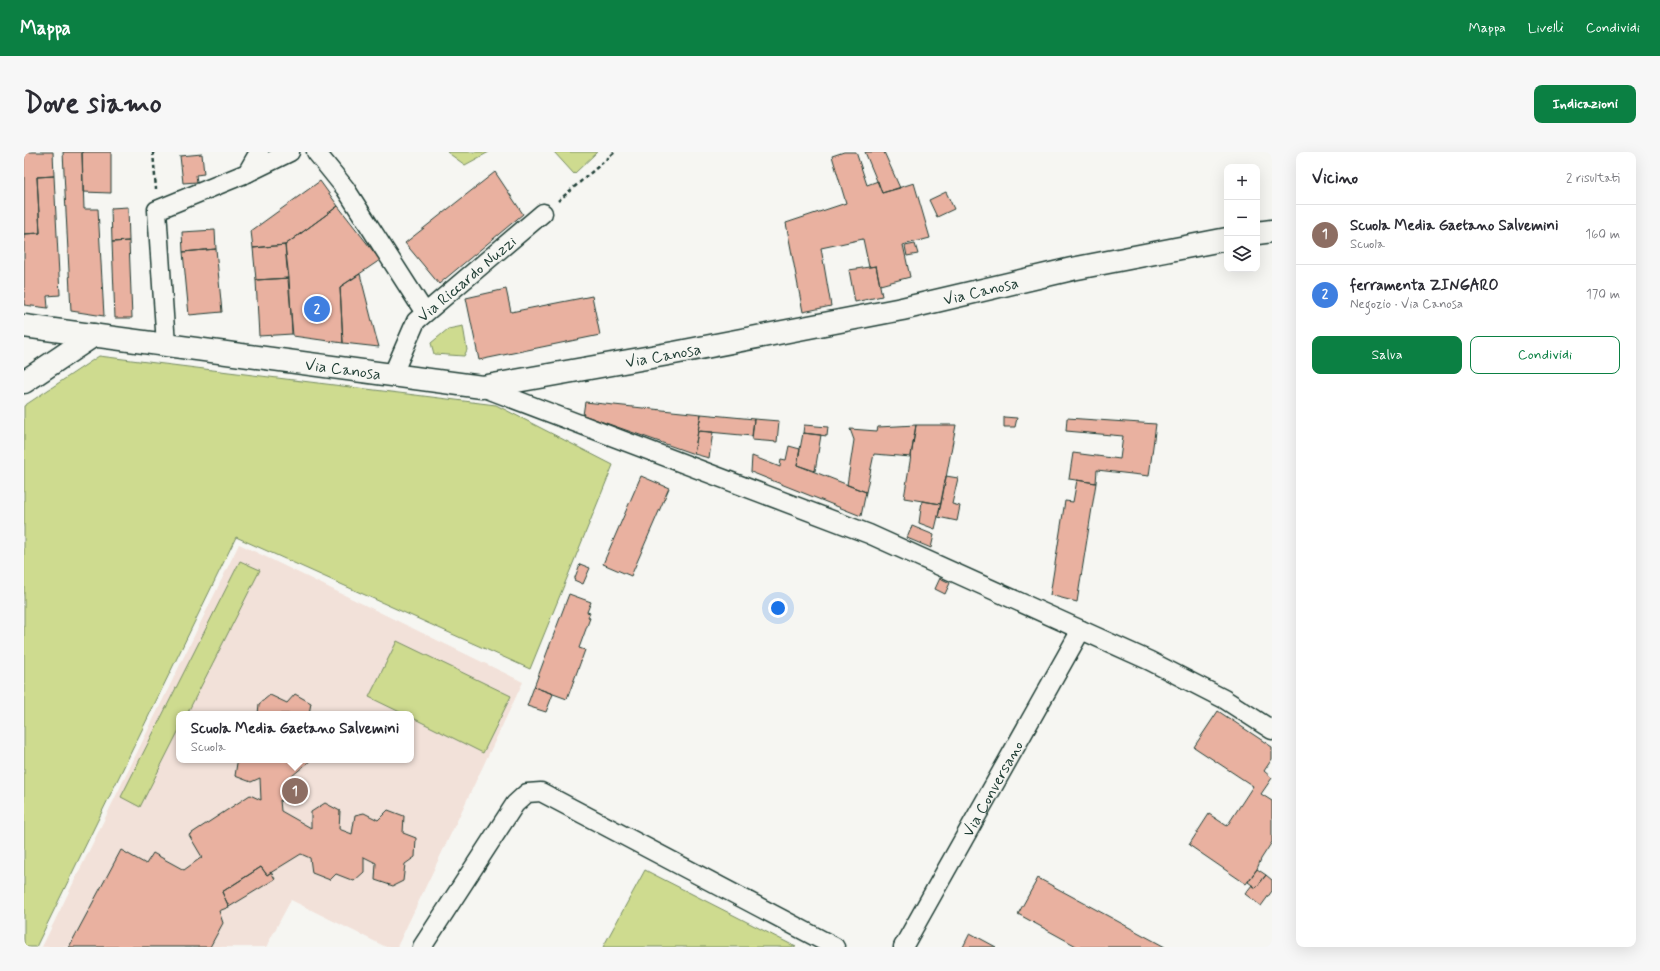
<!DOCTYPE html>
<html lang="it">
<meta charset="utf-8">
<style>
:root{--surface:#fff;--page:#f7f7f7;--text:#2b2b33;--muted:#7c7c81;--line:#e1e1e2;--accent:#0b8043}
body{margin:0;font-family:Mynerve,sans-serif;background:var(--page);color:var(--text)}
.controls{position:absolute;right:12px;top:12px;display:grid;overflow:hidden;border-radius:8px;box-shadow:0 4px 16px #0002}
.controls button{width:36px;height:36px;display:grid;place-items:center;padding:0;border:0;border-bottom:1px solid var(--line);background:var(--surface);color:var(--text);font:20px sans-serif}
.you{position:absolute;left:754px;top:456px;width:14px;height:14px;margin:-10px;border:3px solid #fff;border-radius:50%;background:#1a73e8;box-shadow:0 0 0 6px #1a73e833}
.badge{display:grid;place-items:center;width:26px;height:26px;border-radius:50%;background:var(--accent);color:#fff;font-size:13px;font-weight:700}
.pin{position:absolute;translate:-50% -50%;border:2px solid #fff;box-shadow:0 1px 4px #0006}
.popup{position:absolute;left:152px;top:559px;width:238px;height:52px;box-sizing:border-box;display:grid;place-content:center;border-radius:8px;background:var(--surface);filter:drop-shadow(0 1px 3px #0005);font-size:13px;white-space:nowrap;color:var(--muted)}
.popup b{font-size:15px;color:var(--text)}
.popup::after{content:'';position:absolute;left:50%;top:100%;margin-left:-8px;border:8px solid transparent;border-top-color:var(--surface)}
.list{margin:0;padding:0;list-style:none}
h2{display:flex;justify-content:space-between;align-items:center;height:52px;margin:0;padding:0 16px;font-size:17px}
h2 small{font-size:13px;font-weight:400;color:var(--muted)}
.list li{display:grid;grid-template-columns:26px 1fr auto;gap:12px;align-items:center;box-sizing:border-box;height:60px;padding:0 16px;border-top:1px solid var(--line)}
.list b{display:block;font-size:15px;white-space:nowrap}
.list p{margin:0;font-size:13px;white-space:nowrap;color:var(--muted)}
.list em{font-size:13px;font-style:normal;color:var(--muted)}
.actions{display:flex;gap:8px;padding:12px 16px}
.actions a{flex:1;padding:9px 0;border:1px solid var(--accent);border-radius:8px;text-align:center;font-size:14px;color:var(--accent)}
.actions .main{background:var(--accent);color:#fff}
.icon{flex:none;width:22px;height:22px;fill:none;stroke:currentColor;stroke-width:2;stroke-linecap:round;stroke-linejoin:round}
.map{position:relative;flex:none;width:1248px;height:795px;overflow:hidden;border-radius:8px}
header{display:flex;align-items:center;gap:24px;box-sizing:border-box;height:56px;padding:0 20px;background:var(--accent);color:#fff}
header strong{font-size:19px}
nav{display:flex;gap:22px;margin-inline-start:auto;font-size:14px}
.intro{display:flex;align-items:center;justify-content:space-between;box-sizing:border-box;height:96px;padding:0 24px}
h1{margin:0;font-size:28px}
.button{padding:10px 18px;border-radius:8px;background:var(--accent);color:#fff;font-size:14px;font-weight:700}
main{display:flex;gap:24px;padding:0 24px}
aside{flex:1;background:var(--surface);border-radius:8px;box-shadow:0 4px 16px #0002}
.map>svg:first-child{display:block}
.built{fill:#f2e1d9;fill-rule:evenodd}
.green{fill:#cedb8f;stroke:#768c62}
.building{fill:#e9b1a0;stroke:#1f3d34}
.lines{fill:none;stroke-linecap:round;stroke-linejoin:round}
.minor-casing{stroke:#1f3d34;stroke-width:21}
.secondary-casing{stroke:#1f3d34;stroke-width:25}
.path{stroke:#1f3d34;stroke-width:2.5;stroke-dasharray:4 3;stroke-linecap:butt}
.minor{stroke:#f6f6f2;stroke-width:18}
.secondary{stroke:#f6f6f2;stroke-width:22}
.labels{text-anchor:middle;stroke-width:3;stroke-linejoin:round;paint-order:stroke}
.street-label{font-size:16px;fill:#1f3d34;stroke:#f6f6f2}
</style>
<header>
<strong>Mappa</strong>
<nav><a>Mappa</a><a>Livelli</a><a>Condividi</a></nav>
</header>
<div class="intro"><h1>Dove siamo</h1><a class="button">Indicazioni</a></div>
<main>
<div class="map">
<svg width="1248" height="795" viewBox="0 0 1248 795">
<rect width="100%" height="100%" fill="#f6f6f2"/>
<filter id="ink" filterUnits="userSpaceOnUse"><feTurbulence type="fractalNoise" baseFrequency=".025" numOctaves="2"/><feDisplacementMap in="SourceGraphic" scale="8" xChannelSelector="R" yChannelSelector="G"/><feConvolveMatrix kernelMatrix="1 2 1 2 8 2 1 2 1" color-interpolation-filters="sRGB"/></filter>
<g filter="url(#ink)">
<path class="built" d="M215,392L499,530L373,795H362L267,748L242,795H18ZM155,562H387V608H155Z"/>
<path class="green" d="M423,0H465L441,13Z
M530,0H573L550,22Z
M439,174L443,198L440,204L410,202L407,191L424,177Z
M75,204L472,253L589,313L506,517L212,385L12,795H0V254Z
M216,409L236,418L163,562H155V578L116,655L97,645Z
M373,489L487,544L459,601L387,565V562H380L345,545Z
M621,718L772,795H579Z"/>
<path class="building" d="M0,0H29L30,24L13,25L16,81L0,82Z
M39,0H58L60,57H74L80,164L47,159Z
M58,0H87V41L59,40Z
M820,0H832L843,33L854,29L858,41L890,31L906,86L879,93L886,125L856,133L852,114L845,115L839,87L797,96L807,154L779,160L762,71L822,51L808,4Z
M841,0H860L876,36L858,41Z
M178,2L180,22L172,23L173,30L159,31L156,4Z
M471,20L499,62L415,132L381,91Z
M30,24L36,143L23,144L24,156L0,153V82L16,81L13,25Z
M296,29L314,54L261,93L229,96L227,79Z
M922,40L930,57L913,65L905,48Z
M314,54L356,108L316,135L319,191L269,184L261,93Z
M104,55L105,89L88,90L87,56Z
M191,78L192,97L159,100L158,80Z
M105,89L108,166H91L88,90Z
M891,92L894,102L883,104L881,94Z
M261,93L265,126L232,128L229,96Z
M192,97L198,160L165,163L159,100Z
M852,114L858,144L831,150L825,118Z
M336,122L351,181L355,195L319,191L316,135Z
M265,126L268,182L235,184L232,128Z
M482,137L487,160L568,144L576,183L455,208L442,146Z
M561,250L677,262L670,302L559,263Z
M677,262L730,267L728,284L674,279Z
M980,265L993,266L991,275H980Z
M1043,266L1132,272L1125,324L1073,318L1072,331L1045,327L1049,301L1096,307L1099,284L1042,279Z
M730,267L755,269L753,290L728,288Z
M780,273L804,275L803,284L779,281Z
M892,273L887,305L850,302L842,340L823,333L830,288L826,277L853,279L854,275Z
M892,273H932L917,352L880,346Z
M674,279L689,280L685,306L670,302Z
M779,281L797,283L791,319L773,313Z
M765,294L776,297L773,313L842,340L837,364L727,320L728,304L756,315L757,307L762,308Z
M617,324L645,336L607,424L579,412Z
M922,324L934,326L928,352L936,354L933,369L914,365Z
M1053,328L1072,331L1053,450L1026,443L1041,349L1049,350Z
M898,349L917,352L911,377L895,371Z
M888,374L910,383L907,396L883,386Z
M556,412L566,416L559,432L550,428Z
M916,426L926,431L921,442L911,437Z
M545,442L567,450L563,460L566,461L564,465L566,466L555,496L561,498L543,547L510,535Z
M510,535L529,542L522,560L503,554Z
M271,542L287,551L285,562H234L235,552L246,543L263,551Z
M1194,559L1248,595V607L1240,619L1248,626L1237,642L1248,649V690L1237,707L1233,717L1222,732L1165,693L1185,662L1203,674L1229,634L1170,595Z
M218,608H287L268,624L280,631L279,647L268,652L256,648L257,659L287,676V660L301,651L316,659L315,677L328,682L331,663L340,661L354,668L364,658L380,664L379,681L392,686L391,705L381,712L379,729L369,734L351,728L352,711L340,705V720L330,729L312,722L306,728L288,721L286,706L277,702L243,723L237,715L198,740L205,755L195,759L199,771L186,795H45L97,698L122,712L129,701L160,718L178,705L165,683L226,643L237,648L236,626L227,630L211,624L213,611Z
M237,715L243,723L247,720L251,727L205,755L198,740Z
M1233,717L1242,723L1232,736L1224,730Z
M1242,723L1248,728V739L1237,754L1221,742L1228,733L1232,736Z
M1014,726L1141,795H1054L994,762Z
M946,781L972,795H939Z"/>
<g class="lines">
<g class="minor-casing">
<g id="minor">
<path d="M292,0L321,36L401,161"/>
<path d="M223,21L266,0"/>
<path d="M142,193L133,58L223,21L235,0"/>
<path id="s1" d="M368,224L392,169L519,61"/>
<path d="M458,235L845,382L1126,509L1200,547L1248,578"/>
<path d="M398,795L491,652L503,641L517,640L811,795"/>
<path id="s2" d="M879,795L1057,478"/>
</g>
</g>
<g class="secondary-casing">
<g id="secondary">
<path d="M1233,81L1248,79"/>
<path id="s3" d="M0,174L458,235L650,201L878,157L1048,117L1203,87"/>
<path d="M0,230L70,183"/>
</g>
</g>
<path class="path" d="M129,0L132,37
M534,49L591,0"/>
<use href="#minor" class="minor"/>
<use href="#secondary" class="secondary"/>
</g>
</g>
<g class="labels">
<g class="street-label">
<text dy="6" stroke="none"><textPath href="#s1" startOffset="126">Via Riccardo Nuzzi</textPath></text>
<text dy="6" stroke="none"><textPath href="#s3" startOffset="970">Via Canosa</textPath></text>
<text dy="6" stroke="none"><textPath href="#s3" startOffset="646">Via Canosa</textPath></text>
<text dy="6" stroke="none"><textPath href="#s3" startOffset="322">Via Canosa</textPath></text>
<text dy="6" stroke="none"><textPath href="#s2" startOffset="182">Via Conversano</textPath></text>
</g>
</g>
</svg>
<div class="controls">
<button>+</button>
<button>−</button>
<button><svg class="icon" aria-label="layers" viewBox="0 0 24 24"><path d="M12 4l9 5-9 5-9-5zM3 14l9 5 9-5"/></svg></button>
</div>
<div class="you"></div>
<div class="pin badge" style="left:271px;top:639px;background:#8d6e63">1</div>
<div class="popup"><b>Scuola Media Gaetano Salvemini</b>Scuola</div>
<div class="pin badge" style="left:293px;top:157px;background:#3f7fe0">2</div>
</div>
<aside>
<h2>Vicino<small>2 risultati</small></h2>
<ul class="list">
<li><span class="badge" style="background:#8d6e63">1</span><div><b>Scuola Media Gaetano Salvemini</b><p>Scuola</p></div><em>160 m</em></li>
<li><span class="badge" style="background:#3f7fe0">2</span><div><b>ferramenta ZINGARO</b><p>Negozio · Via Canosa</p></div><em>170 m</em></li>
</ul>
<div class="actions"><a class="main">Salva</a><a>Condividi</a></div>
</aside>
</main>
